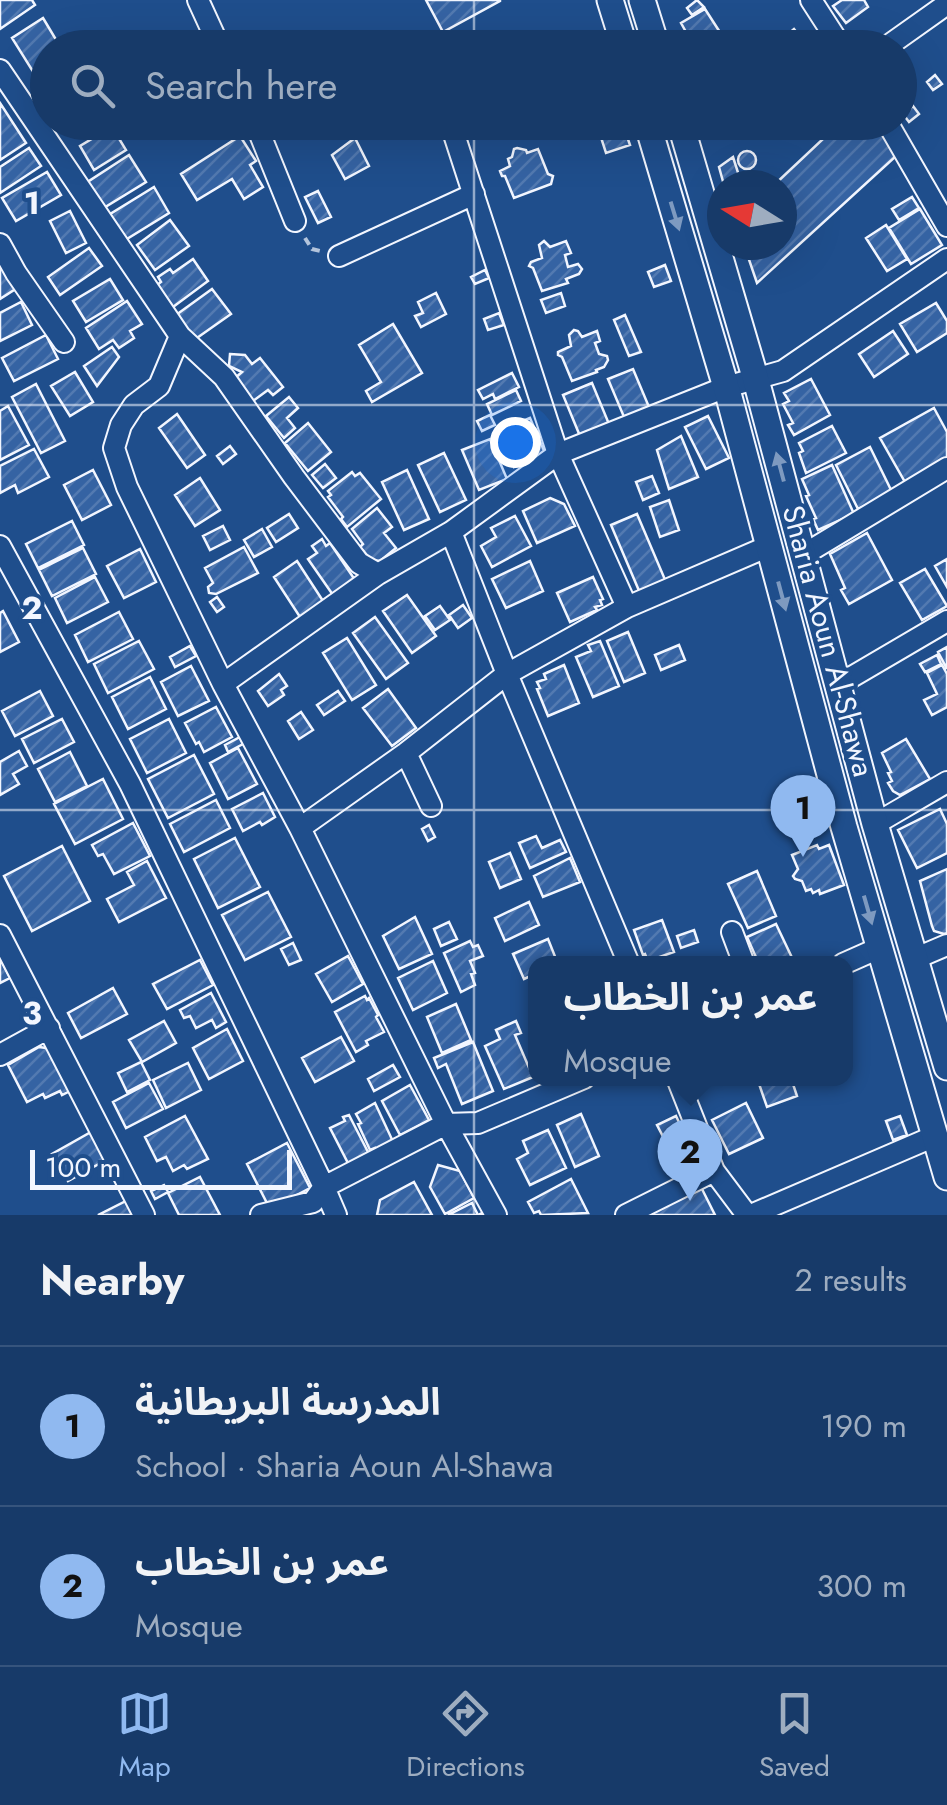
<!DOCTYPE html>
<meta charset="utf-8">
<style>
:root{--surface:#173a69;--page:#244571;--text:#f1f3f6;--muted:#9eadc0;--line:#36547d;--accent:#90b9f0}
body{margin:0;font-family:Jost,"Noto Sans Arabic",sans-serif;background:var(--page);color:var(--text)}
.compass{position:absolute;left:707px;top:170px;width:90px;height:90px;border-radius:50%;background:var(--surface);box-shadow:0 10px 40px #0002;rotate:281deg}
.scale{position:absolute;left:30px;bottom:25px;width:262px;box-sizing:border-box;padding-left:10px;border:5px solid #f2f6ff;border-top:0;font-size:28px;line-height:35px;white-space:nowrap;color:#f2f6ff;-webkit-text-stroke:8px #1f4e8c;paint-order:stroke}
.you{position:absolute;left:515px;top:442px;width:35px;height:35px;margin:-25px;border:8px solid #fff;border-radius:50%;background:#1a73e8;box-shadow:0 0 0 15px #1a73e833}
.badge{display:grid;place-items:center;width:65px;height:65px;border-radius:50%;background:var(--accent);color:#111;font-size:32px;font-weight:700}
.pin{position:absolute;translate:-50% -82px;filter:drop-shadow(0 2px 5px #0008)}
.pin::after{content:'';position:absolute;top:52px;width:35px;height:30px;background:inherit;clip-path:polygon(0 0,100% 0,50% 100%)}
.popup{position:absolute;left:528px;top:956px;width:325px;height:130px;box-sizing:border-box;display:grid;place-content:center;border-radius:20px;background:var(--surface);filter:drop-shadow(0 2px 8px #0005);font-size:32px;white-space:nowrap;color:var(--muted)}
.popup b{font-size:38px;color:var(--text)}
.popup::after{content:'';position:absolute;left:50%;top:100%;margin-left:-20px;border:20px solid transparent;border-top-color:var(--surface)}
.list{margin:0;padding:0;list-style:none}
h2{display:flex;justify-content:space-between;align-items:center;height:130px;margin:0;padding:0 40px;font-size:42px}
h2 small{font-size:32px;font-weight:400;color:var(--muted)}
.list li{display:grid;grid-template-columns:65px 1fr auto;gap:30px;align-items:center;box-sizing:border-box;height:160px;padding:0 40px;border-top:2px solid var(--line)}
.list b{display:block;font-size:38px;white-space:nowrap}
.list p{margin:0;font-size:32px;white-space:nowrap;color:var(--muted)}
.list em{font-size:32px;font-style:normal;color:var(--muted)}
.icon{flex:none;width:55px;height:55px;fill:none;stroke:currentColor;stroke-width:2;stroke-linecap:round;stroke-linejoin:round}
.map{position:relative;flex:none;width:947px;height:1215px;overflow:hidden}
.search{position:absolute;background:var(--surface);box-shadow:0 10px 40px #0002;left:30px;right:30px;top:30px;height:110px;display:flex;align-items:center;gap:25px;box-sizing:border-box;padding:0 35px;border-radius:55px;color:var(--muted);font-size:38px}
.sheet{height:450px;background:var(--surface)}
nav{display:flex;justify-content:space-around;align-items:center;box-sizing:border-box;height:140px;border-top:2px solid var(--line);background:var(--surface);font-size:28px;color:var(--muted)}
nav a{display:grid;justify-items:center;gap:5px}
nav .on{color:var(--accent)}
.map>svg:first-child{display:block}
.building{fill:url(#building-hatch);stroke:#f2f6ff;stroke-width:2.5}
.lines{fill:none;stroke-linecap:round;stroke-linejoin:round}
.minor-casing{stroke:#f2f6ff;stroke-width:24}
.major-casing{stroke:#f2f6ff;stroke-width:29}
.path{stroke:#b3c4dc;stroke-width:4;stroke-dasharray:8 5;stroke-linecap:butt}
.minor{stroke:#1f4e8c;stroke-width:20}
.major{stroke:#1f4e8c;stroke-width:25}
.oneway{fill:#7e9ac0}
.grid{fill:none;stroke:#f2f6ff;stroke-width:2.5;stroke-opacity:0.55}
.labels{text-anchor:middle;stroke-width:8;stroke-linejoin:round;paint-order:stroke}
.street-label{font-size:30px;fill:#f2f6ff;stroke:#1f4e8c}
.grid-label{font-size:32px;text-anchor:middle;font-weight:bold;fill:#f2f6ff;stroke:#1f4e8c;stroke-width:8;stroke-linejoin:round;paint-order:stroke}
</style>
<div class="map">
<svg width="947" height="1215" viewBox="0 0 947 1215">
<defs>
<pattern id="building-hatch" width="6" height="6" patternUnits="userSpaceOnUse" patternTransform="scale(2.5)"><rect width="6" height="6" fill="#3563a3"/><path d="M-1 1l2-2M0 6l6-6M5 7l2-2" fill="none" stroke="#537ab1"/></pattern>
</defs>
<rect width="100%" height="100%" fill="#1f4e8c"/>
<path class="building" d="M0,0H32L35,5L0,29Z
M426,0H500V1L443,32Z
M697,0L704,7L692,15L687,8Z
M842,0H864L868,7L846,23L833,6Z
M705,9L723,37L706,48H695L681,23Z
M43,18L61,48H48V82L42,86L12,38Z
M794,29L809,48H771Z
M935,75L942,84L933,90L927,82Z
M0,103L26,143L0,160Z
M913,106L919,114L909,122L903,114Z
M83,122H107L89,133Z
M596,122H622L630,145L606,153Z
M746,122H766L754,132Z
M841,122H876L896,156L757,283L744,245H782V185H774Z
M112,127L126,150L94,170L80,146Z
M240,136L256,161L250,165L263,187L244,199L232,179L197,200L181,174Z
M355,138L369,166L345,179L332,155Z
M29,148L41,166L0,193V167Z
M517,148L526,150L527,153L538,149L548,174L553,176L551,184L514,198L505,176H502L500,171L510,166L508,159L512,157L514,149Z
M738 160a9 9 0 1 1 18 0a9 9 0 1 1-18 0Z
M129,155L146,182L102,209L86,183Z
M733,157L742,185H724L719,167Z
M47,172L61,195L16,221L2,198Z
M154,187L169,213L122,242L107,216Z
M318,191L331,217L318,223L305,197Z
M912,197L919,208L899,220L892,209Z
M920,209L942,245L911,264L889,228Z
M70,211L86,243L66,253L50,221Z
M170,220L189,246L155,270L137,245Z
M886,225L907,259L887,271L866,238Z
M544,241L550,247L566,241L571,253L565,255L568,267L578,264L582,269L579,274L566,279L568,283L542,291L533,268L529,266L531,262L542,258L539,245Z
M89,248L102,266L60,295L48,277Z
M193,259L208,281L173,307L157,285L161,282L158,277L170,269L173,273Z
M0,260L17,288L0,299Z
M665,265L671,281L654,287L648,272Z
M485,270L489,278L475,284L471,277Z
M110,279L123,300L86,322L73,301Z
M212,289L231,314L194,340L176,315Z
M436,293L446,314L421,327L415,316L423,313L418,302Z
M561,293L565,306L546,313L541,300Z
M127,301L142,324L130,331L134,338L119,348L113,340L99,349L86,328Z
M21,302L32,325L0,341V313Z
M936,303L947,321V333L917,352L900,324Z
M499,313L504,325L488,330L484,319Z
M625,315L641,352L629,356L614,320Z
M393,324L422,373L372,402L366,391L381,382L359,345Z
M574,330L578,331L582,337L597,331L600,341L595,343L599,354L607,356L608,360L604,367L596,370L597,372L572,381L562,357L558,355V352L571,346L569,335Z
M893,331L908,354L874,377L859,354Z
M46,335L58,359L14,381L2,358Z
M112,347L119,357L97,386L84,366Z
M230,354L245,355L252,364L260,358L283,387L273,395L268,390L253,401L235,378L242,372L229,366Z
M633,369L649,407L624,417L608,379Z
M75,372L93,402L70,416L51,386Z
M512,373L519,387L495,399L493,394L483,399L478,390Z
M811,379L830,415L794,435L788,425L793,423L783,404L789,401L784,393Z
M592,383L609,424L580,436L563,395Z
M36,384L65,441L41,453L12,397Z
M516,390L521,401L492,415L487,404Z
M289,397L298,408L287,418L295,428L284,438L266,416Z
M8,406L29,445L0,460V411Z
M934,408L947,432V458L905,482L880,438Z
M177,414L205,455L187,468L159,428Z
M490,415L495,425L482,431L477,421Z
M708,416L729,458L706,469L685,427Z
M530,418L545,453L514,467L499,431Z
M308,423L331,452L308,471L285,443Z
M832,426L846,453L806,473L799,453L803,451L799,443Z
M681,436L698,477L669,489L657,450Z
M490,439L507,479L479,490L462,450Z
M230,446L236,454L223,464L217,456Z
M870,447L892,492L858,509L836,465Z
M34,449L49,477L18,493L15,485L0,493V466Z
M444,453L466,500L440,512L418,465Z
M325,464L336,478L323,488L312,475Z
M832,465L854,514L818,530L813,519L816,518L806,496L809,495L802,479Z
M93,470L111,505L82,520L64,485Z
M407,470L429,519L404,530L382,482Z
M352,472L355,476L360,473L381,499L347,527L341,519L343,517L328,497L331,495L328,491Z
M652,476L659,493L643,500L636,482Z
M200,478L220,510L195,526L175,495Z
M550,498L564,504L575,526L537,543L523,511Z
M669,500L679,530L660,537L650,507Z
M377,508L392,527L384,533L396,548L380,561L371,560L360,547L363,544L352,529Z
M289,514L298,528L276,542L267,528Z
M637,514L666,582L640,593L611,525Z
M515,516L531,546L492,567L481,546L496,537L491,528Z
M72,521L84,545L38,568L26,544Z
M223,526L230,540L210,550L203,536Z
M262,529L272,547L254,557L244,540Z
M867,533L892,580L849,604L841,590L845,588L830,554Z
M322,539L326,546L330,543L355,580L333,595L308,559L317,553L312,546Z
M244,547L258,573L216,594L209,593L208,587L213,583L205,568Z
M83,548L96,574L52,596L39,570Z
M140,549L156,582L124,598L107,566Z
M947,559V587L935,566Z
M297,561L323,601L300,617L274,577Z
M530,561L543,591L506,608L492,579Z
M925,569L947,606L922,620L900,583Z
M95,577L108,602L67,623L55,598Z
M593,577L603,599L600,600L602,605L595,607L597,610L570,622L557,593Z
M407,595L436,636L412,653L383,611Z
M217,597L224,607L217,612L210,602Z
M463,605L472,618L458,628L449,615Z
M440,606L450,620L435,630L425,616Z
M3,611L19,642L0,652V613Z
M119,612L133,639L88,662L75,635Z
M375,617L408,663L386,679L353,633Z
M628,632L645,673L624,682L607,641Z
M347,638L376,685L352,700L323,653Z
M139,641L154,669L108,693L94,664Z
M600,641L619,686L593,697L576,657L591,651L588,645Z
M679,645L685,660L661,670L655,655Z
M190,646L196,656L175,667L170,657Z
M947,647V669L938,652Z
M937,655L941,664L925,672L920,664Z
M564,665L579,703L548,716L537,689L540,688L537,682L546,679L544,674Z
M942,665L947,674V707L932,715L924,700L937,694L927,673Z
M191,666L209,701L178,716L161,682Z
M279,674L287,686L281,690L284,695L268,706L258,691Z
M150,677L166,709L128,729L112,697Z
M388,689L416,728L392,746L363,708Z
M40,691L53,716L15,736L2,711Z
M338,691L345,701L324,715L317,705Z
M216,707L232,737L204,752L199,742L196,744L185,723Z
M301,712L313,730L299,739L288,721Z
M62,719L74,742L34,763L22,739Z
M169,719L186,753L147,773L130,739Z
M240,737L243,744L228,752L225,745Z
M906,739L930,779L900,795L893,791L888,783L892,781L888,773L891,772L882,753Z
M238,748L257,784L228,799L210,763Z
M19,751L27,766L13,774L19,784L0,795V762Z
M70,752L87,786L55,802L38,769Z
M194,755L214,794L168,818L148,779Z
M103,779L123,819L75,844L54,804Z
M263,793L275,817L262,825L260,822L243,831L232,809Z
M216,800L230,828L184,852L170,824Z
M940,809L947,824V853L917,868L898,830Z
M133,823L150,856L114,874L103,854L98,856L92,845Z
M429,825L435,837L428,841L422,829Z
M536,836L542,848L560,840L566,852L530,868L519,843Z
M235,838L260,887L218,908L194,859Z
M817,845L819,849L829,845L844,885L820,894L819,890L813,893L811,889L806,891L802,881L795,879L793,876L798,869L792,855Z
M62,846L90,901L32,931L4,876Z
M510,853L521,879L500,888L489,862Z
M570,858L580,882L543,897L534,876Z
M147,861L166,898L119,922L107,899L134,885L127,872Z
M947,869V933L944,934L934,931L932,926L920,881Z
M757,871L776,916L748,928L728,884Z
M268,892L291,937L245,960L222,915Z
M529,902L539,925L505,941L495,918Z
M415,917L432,954L399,969L383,936Z
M662,920L674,952L648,961L645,954L643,955L634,930Z
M449,922L457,939L441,946L434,929Z
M776,924L795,964H759L747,937Z
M694,930L698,942L681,948L677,936Z
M548,939L558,964H535V974L524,979L513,954Z
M470,941L473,947L478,945L483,956L470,961L475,973L471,974L475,985L461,992L444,953Z
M293,943L301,960L289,965L281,949Z
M348,956L363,984L332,1002L316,974Z
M0,958L10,978L0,983Z
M200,960L213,985L167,1009L153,984Z
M433,961L447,993L413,1010L398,978Z
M113,988L127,1014L81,1038L68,1013Z
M211,993L226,1022L216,1028L212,1020L196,1028L190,1016L184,1018L180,1010Z
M365,996L367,1000L369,998L378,1015L376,1017L384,1032L366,1041L368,1045L356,1052L335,1012Z
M456,1004L471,1040L442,1053L427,1017Z
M164,1021L176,1043L142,1062L129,1040Z
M516,1021L521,1033L515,1035L533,1077L504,1089L485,1046L500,1039L496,1030Z
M227,1029L243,1061L209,1079L193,1048Z
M341,1037L354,1061L315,1082L302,1058Z
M473,1042L493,1091L462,1104L446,1064L438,1068L434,1058Z
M39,1047L53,1049L72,1090L62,1095L60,1091L45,1098L43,1094L27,1102L8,1065Z
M141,1062L150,1080L127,1092L118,1073Z
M188,1063L201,1090L166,1108L153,1080Z
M393,1065L400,1077L374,1091L368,1079Z
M757,1078H791L797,1096L767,1107Z
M149,1083L163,1109L126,1128L113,1102Z
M410,1085L429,1120L400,1135L382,1101Z
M375,1103L396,1148L378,1156L375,1148L370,1150L358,1124L361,1123L356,1114Z
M746,1103L763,1138L729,1154L712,1120Z
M581,1114L599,1156L575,1167L557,1125Z
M349,1115L370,1156L350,1167L330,1128L345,1121L343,1117Z
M185,1116L208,1159L187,1169L184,1165L173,1171L166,1157L157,1161L145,1137Z
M676,1116L686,1137L668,1146L657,1125Z
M900,1116L907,1135L893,1140L886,1121Z
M548,1130L566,1168L530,1185L517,1159L528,1153L523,1141Z
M91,1132L106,1160L68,1181L52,1154Z
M287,1143L310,1188L270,1209L247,1164Z
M438,1165L460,1171L474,1198L445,1214L430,1187Z
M200,1177L220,1215H179L168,1193Z
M571,1179L588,1213L541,1215L539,1211L534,1213L528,1202Z
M414,1182L432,1215H377L380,1200Z
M164,1185L168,1192L155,1199L151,1191Z
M701,1187L715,1215H644Z
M128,1200L135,1215H98Z
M472,1203L478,1215L482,1213L484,1215H448Z"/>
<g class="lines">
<g class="minor-casing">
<path id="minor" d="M198,0L220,48
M811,0L842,48
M885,48L947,4
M0,70L180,336L224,377L294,477L359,563L378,574
M255,122L295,221
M450,122L558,454L627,607
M887,122L947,226
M0,244L16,273L64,342
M339,256L474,194
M180,336L159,386L134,405L121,425L114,448L127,487L223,684L300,828L446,1124L496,1215
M451,532L507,674L629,964
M0,546L130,784L324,1187L446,1124L478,1123L584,1078
M803,555L947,468
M223,684L378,574L451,532L558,454L726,387L783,371L947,259
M838,685L947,621
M406,753L431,806
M875,824L947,782
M300,828L406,753L507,674L627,607L769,546
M732,932L744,964
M0,935L144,1215
M914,959L947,945
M843,964L879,948
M0,1055L49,1028
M677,1078L714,1171L747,1215
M261,1215L313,1202L324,1187L336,1215
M626,1215L714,1171
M751,1215L935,1136"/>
</g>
<g class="major-casing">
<path id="major" d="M610,0L625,48
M642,0L657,48
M647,122L729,397L844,827L947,1177
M680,122L756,380L875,824L947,1067"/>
</g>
<path class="path" d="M305,238L312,249L324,252"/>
<use href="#minor" class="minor"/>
<use href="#major" class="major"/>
</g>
<defs><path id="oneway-solid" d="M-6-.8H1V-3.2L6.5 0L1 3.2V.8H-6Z" transform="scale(2.5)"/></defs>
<g class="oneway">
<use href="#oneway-solid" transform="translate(675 216) rotate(73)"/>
<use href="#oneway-solid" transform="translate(780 467) rotate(-105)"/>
<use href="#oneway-solid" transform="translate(782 596) rotate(75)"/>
<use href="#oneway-solid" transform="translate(868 910) rotate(74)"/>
</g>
<path class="grid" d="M474,0V48M474,122V1215M0,405H947M0,810H947"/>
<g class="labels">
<g class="street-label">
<text transform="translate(828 641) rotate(75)" y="10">Sharia Aoun Al-Shawa</text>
</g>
</g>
<g class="grid-label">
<text x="32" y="214">1</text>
<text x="32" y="619">2</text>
<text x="32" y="1024">3</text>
</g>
</svg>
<svg class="compass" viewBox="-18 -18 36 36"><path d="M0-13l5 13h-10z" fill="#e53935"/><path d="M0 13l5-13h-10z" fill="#9eadc0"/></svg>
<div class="scale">100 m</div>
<div class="you"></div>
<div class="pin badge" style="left:803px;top:857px">1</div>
<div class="pin badge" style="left:690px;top:1201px">2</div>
<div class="popup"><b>عمر بن الخطاب</b>Mosque</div>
<div class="search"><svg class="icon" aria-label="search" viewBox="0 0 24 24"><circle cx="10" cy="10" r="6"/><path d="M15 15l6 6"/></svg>Search here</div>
</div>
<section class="sheet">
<h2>Nearby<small>2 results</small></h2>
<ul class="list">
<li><span class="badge">1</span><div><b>المدرسة البريطانية</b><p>School · Sharia Aoun Al-Shawa</p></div><em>190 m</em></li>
<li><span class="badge">2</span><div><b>عمر بن الخطاب</b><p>Mosque</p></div><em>300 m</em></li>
</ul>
</section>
<nav>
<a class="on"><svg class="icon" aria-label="map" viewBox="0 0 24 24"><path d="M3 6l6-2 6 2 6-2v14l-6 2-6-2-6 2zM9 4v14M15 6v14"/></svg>Map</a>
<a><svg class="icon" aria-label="directions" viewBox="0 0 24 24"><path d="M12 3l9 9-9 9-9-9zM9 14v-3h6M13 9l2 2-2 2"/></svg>Directions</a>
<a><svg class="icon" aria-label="saved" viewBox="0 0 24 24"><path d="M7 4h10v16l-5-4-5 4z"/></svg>Saved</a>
</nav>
